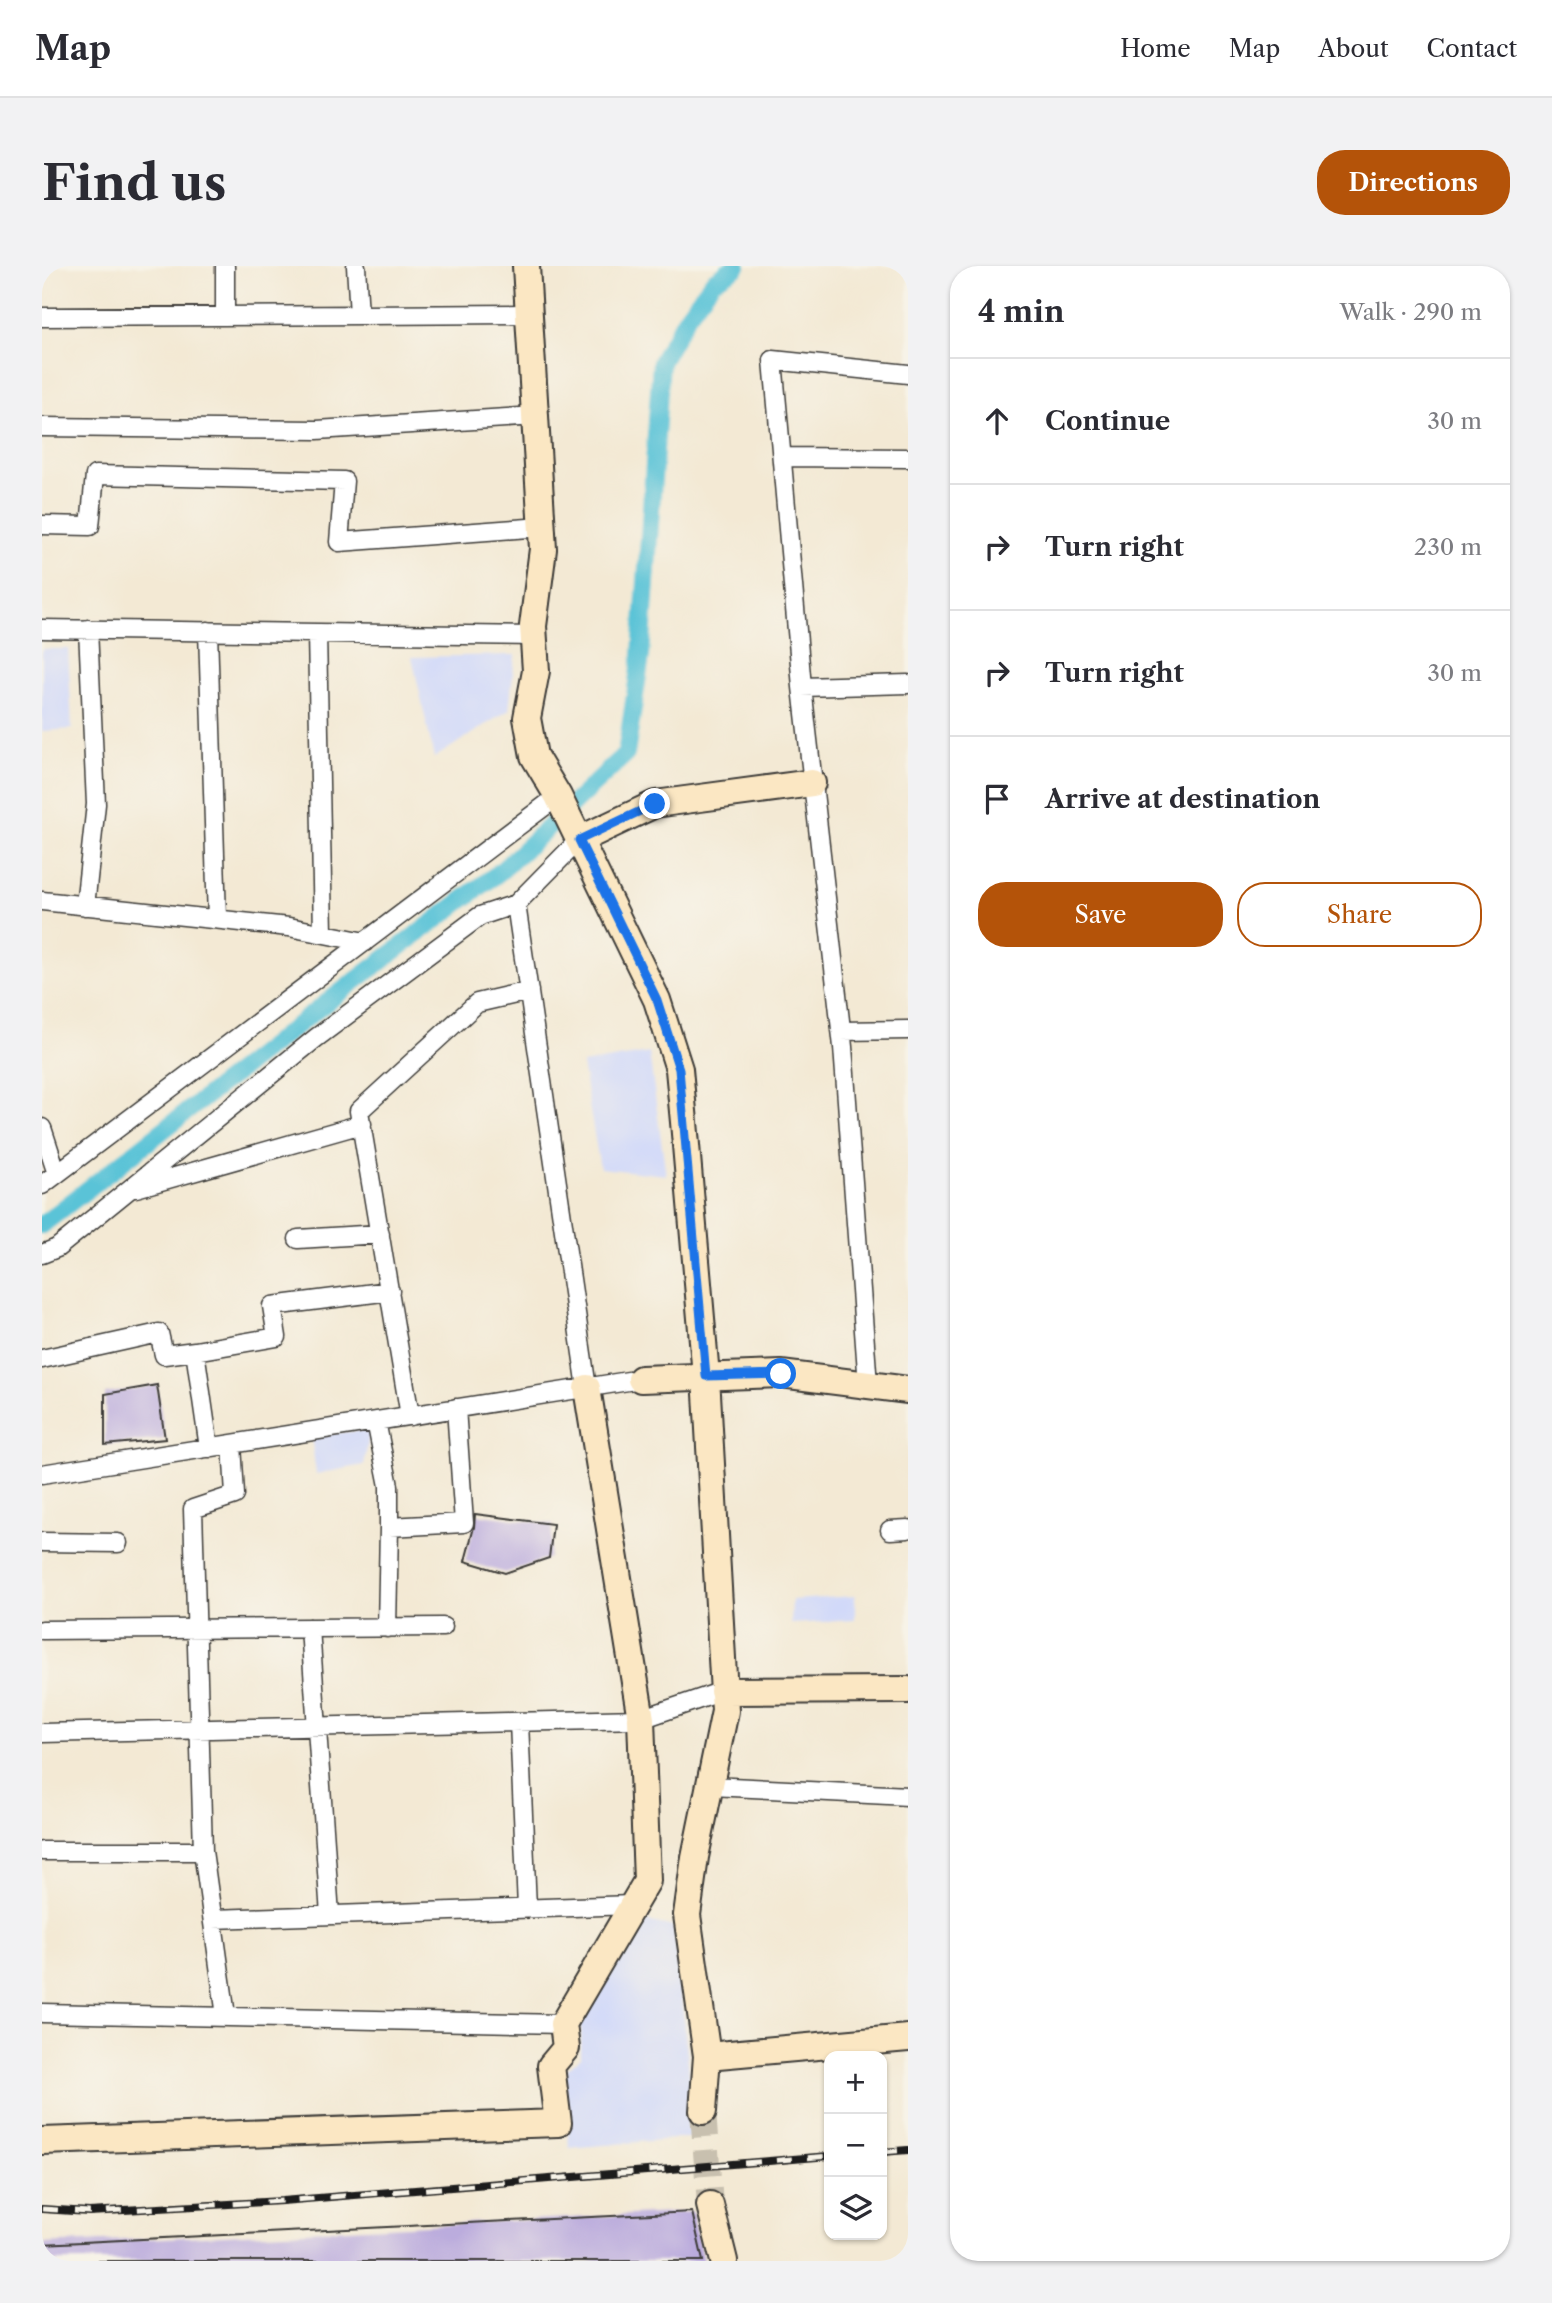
<!DOCTYPE html>
<meta charset="utf-8">
<style>
:root{--surface:#fff;--page:#f2f2f3;--text:#2b2b33;--muted:#7c7c81;--line:#e1e1e2;--accent:#b45309}
body{margin:0;font-family:"Libre Caslon Text",serif;background:var(--page);color:var(--text)}
.controls{position:absolute;right:21px;bottom:21px;display:grid;overflow:hidden;border-radius:14px;box-shadow:0 2px 5px #0004}
.controls button{width:63px;height:63px;display:grid;place-items:center;padding:0;border:0;border-bottom:2px solid var(--line);background:var(--surface);color:var(--text);font:35px sans-serif}
.stop{position:absolute;width:21px;height:21px;margin:-16px;border:5px solid #1a73e8;border-radius:50%;background:#fff}
.stop.end{background:#1a73e8;border-color:#fff;box-shadow:0 2px 7px #0008}
.list{margin:0;padding:0;list-style:none}
h2{display:flex;justify-content:space-between;align-items:center;height:91px;margin:0;padding:0 28px;font-size:30px}
h2 small{font-size:23px;font-weight:400;color:var(--muted)}
.list li{display:grid;grid-template-columns:46px 1fr auto;gap:21px;align-items:center;box-sizing:border-box;height:126px;padding:0 28px;border-top:2px solid var(--line)}
.list b{display:block;font-size:26px;white-space:nowrap}
.list em{font-size:23px;font-style:normal;color:var(--muted)}
.actions{display:flex;gap:14px;padding:21px 28px}
.actions a{flex:1;padding:16px 0;border:2px solid var(--accent);border-radius:28px;text-align:center;font-size:24px;color:var(--accent)}
.actions .main{background:var(--accent);color:#fff}
.icon{flex:none;width:38px;height:38px;fill:none;stroke:currentColor;stroke-width:2;stroke-linecap:round;stroke-linejoin:round}
.map{position:relative;flex:none;width:866px;height:1995px;overflow:hidden;border-radius:28px}
header{display:flex;align-items:center;gap:42px;box-sizing:border-box;height:98px;padding:0 35px;background:var(--surface);border-bottom:2px solid var(--line)}
header strong{font-size:33px}
nav{display:flex;gap:38px;margin-inline-start:auto;font-size:24px}
.intro{display:flex;align-items:center;justify-content:space-between;box-sizing:border-box;height:168px;padding:0 42px}
h1{margin:0;font-size:49px}
.button{padding:18px 32px;border-radius:28px;background:var(--accent);color:#fff;font-size:24px;font-weight:700}
main{display:flex;gap:42px;padding:0 42px}
aside{flex:1;background:var(--surface);border-radius:28px;box-shadow:0 2px 5px #0004}
.map>svg:first-child{display:block}
.built{fill:#d1d9f9}
.lines{fill:none;stroke-linecap:round;stroke-linejoin:round}
.canal{stroke:#5ac3d7;stroke-width:18}
.building{fill:#bbacdd}
.secondary-tunnel{stroke:#c8c0af;stroke-width:26;stroke-dasharray:26 13;stroke-linecap:butt}
.street-casing{stroke:#3c3b38;stroke-width:21}
.secondary-casing{stroke:#3c3b38;stroke-width:30}
.street{stroke:#fff;stroke-width:18}
.secondary{stroke:#fbe7c3;stroke-width:26}
.rail-casing{stroke:#1c1c1c;stroke-width:8}
.rail{stroke:#f7f3e8;stroke-width:5;stroke-dasharray:16;stroke-linecap:butt}
.route{stroke:#1a73e8;stroke-width:9}
</style>
<header>
<strong>Map</strong>
<nav><a>Home</a><a>Map</a><a>About</a><a>Contact</a></nav>
</header>
<div class="intro"><h1>Find us</h1><a class="button">Directions</a></div>
<main>
<div class="map">
<svg width="866" height="1995" viewBox="0 0 866 1995">
<rect width="100%" height="100%" fill="#f7f3e8"/>
<filter id="ink" filterUnits="userSpaceOnUse"><feTurbulence type="fractalNoise" baseFrequency=".0143" numOctaves="2"/><feDisplacementMap in="SourceGraphic" scale="14" xChannelSelector="R" yChannelSelector="G"/><feConvolveMatrix kernelMatrix="1 2 1 2 8 2 1 2 1" color-interpolation-filters="sRGB"/></filter>
<filter id="wash" filterUnits="userSpaceOnUse"><feTurbulence type="fractalNoise" baseFrequency=".00686" numOctaves="4" result="noise"/><feDisplacementMap in="SourceGraphic" scale="28" xChannelSelector="R" yChannelSelector="G"/><feGaussianBlur stdDeviation="1.57" result="paint"/><feColorMatrix in="noise" values="0 0 0 0 0 0 0 0 0 0 0 0 0 0 0 0 0 1.4 0 .05"/><feComposite in="paint" operator="in"/></filter>
<g filter="url(#wash)">
<rect width="100%" height="100%" fill="#f3e9d4"/>
<path class="built" d="M0,383H26L30,463L0,465Z
M473,389L467,444L392,492L370,391Z
M607,787L624,909L558,902L540,798Z
M328,1164L322,1199L274,1208L269,1169Z
M813,1330V1354L749,1358L750,1334Z
M596,1653L632,1661L654,1871L527,1882L522,1806L539,1791V1758Z"/>
<g class="lines">
<path class="canal" d="M0,959L276,743L459,605L584,488L599,390L619,96L645,50L671,15L695,0"/>
</g>
<g id="blocks">
<path class="building" d="M115,1119L123,1173L63,1179V1128Z
M433,1248L511,1258L507,1292L463,1307L423,1295L432,1261Z
M650,1946L661,1995H0V1978Z"/>
</g>
</g>
<g filter="url(#ink)">
<use href="#blocks" fill-opacity="0" stroke="#3c3b38" stroke-width="2"/>
<g class="lines">
<path class="secondary-tunnel" d="M661,1845L668,1939"/>
<g class="street-casing">
<path id="street" d="M314,0L317,49
M183,50V0
M0,51L488,48
M0,161L275,164L495,150
M740,191L866,192
M0,259L48,260L53,209L302,215L297,276L500,261
M0,363L492,370
M166,365L175,653
M275,367L281,667
M760,421L731,94L866,108
M537,574L474,638L545,1122
M0,635L247,661L323,676
M43,640L54,538L46,363
M799,765L866,764
M0,862L15,908
M0,919L516,530
M94,922L320,858
M256,973L338,968
M0,988L15,982L274,772L438,650L474,638
M0,1093L117,1067L122,1089L153,1085
M826,1119L801,781L760,421L866,418
M368,1150L317,845L435,737L487,725
M334,1155L347,1220V1261
M167,1182L153,1085L235,1071L230,1040L348,1025
M0,1208L599,1113
M848,1264L866,1263
M0,1276L76,1277
M268,1362L288,1649
M345,1362L347,1261L422,1257L414,1142
M0,1364L401,1361
M477,1456L485,1642
M0,1467L599,1453L681,1425
M669,1520L866,1530
M0,1585H161L151,1243L193,1229L190,1178
M161,1585L184,1750
M171,1653L590,1639
M0,1747L521,1758"/>
</g>
<g class="secondary-casing">
<path id="secondary" d="M484,0L501,283L491,360L494,405L485,452L492,490L516,530L615,734L637,803L642,856L664,1110L683,1445L653,1591L645,1649L665,1790L661,1845
M537,574L613,538L770,517
M599,1113L739,1108L866,1124
M681,1425L866,1424
M665,1790L866,1772
M0,1875L516,1857L509,1800L524,1782L521,1758L605,1615L599,1453L545,1122
M668,1939L682,1995"/>
</g>
<use href="#street" class="street"/>
<use href="#secondary" class="secondary"/>
<g class="rail-casing">
<path id="rail" d="M840,1886L866,1884
M0,1943L47,1946L240,1935L787,1890"/>
</g>
<use href="#rail" class="rail"/>
</g>
</g>
<g class="lines" filter="url(#ink)">
<path class="route" d="M613,538L537,574L615,734L637,803L664,1110L739,1108"/>
</g>
</svg>
<div class="controls">
<button>+</button>
<button>−</button>
<button><svg class="icon" aria-label="layers" viewBox="0 0 24 24"><path d="M12 4l9 5-9 5-9-5zM3 14l9 5 9-5"/></svg></button>
</div>
<div class="stop" style="left:739px;top:1108px"></div>
<div class="stop end" style="left:613px;top:538px"></div>
</div>
<aside>
<h2>4 min<small>Walk · 290 m</small></h2>
<ul class="list">
<li><svg class="icon" aria-label="ahead" viewBox="0 0 24 24"><path d="M12 20V5M6 11l6-6 6 6"/></svg><div><b>Continue</b></div><em>30 m</em></li>
<li><svg class="icon" aria-label="right" viewBox="0 0 24 24"><path d="M7 20v-9h11M14 6l5 5-5 5"/></svg><div><b>Turn right</b></div><em>230 m</em></li>
<li><svg class="icon" aria-label="right" viewBox="0 0 24 24"><path d="M7 20v-9h11M14 6l5 5-5 5"/></svg><div><b>Turn right</b></div><em>30 m</em></li>
<li><svg class="icon" aria-label="arrive" viewBox="0 0 24 24"><path d="M6 21V4h12l-3 4 3 4H6"/></svg><div><b>Arrive at destination</b></div></li>
</ul>
<div class="actions"><a class="main">Save</a><a>Share</a></div>
</aside>
</main>
